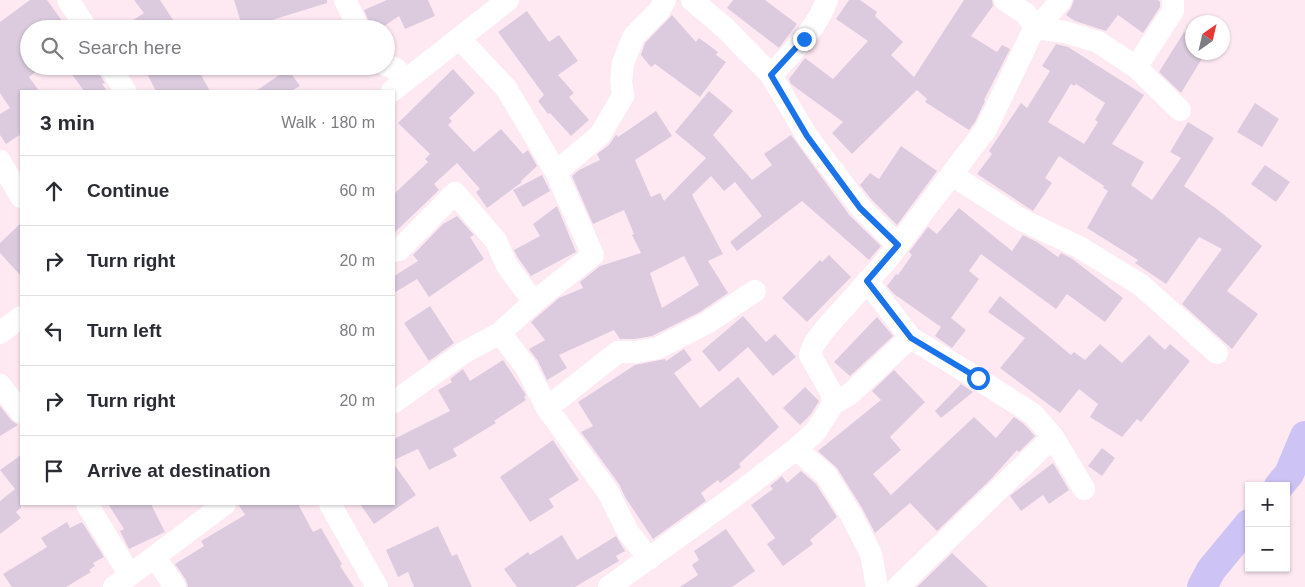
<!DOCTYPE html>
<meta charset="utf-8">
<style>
:root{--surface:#fff;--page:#f2f2f3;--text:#2b2b33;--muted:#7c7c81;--line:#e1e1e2}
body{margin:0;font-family:Arial,sans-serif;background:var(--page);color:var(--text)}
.controls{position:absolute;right:15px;bottom:15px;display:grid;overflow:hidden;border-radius:0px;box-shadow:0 1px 4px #0004}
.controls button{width:45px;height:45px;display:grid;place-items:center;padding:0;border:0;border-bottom:1px solid var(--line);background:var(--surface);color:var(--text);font:25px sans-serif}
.compass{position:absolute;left:1185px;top:15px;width:45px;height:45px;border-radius:50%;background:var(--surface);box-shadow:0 1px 4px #0004;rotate:34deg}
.stop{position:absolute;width:15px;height:15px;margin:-11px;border:4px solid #1a73e8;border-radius:50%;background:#fff}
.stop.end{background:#1a73e8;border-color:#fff;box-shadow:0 1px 5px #0008}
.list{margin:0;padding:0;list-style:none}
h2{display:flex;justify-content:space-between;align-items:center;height:65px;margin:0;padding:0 20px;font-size:21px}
h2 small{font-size:16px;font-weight:400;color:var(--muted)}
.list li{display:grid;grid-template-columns:32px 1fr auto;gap:15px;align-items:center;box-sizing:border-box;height:70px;padding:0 20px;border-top:1px solid var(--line)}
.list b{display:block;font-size:19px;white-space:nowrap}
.list em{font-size:16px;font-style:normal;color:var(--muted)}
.icon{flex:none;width:28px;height:28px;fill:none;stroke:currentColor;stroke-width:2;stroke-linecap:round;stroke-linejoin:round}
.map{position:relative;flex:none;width:1305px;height:587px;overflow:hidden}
.search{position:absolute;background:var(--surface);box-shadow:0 1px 4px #0004;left:20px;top:20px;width:375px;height:55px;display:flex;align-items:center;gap:12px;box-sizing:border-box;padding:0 18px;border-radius:28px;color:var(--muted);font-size:19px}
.panel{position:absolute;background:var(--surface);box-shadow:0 1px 4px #0004;left:20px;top:90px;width:375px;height:415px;border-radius:0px}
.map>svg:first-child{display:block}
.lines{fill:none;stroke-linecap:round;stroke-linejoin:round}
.river{stroke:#cdc3f4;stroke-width:30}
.building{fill:#dccbdf;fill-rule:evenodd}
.minor{stroke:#fff;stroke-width:22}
.route{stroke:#1a73e8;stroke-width:6}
</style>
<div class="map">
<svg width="1305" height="587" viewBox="0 0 1305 587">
<rect width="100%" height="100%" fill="#fee9f3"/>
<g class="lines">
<path class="river" d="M1279,486L1289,474L1305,436
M1202,587L1211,570L1249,524"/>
</g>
<path class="building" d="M30,0H47L68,29H29V66H43L29,77L39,91H21V134L6,144L0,135V114L10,108L0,93V22Z
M134,0H160L179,29H120L144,13Z
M234,0H327V3L272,20L274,29H243Z
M387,0H428L435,16L405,29L399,16L380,29H372L364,10Z
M733,0H765L797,24L779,48L727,8Z
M849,0H860L877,12L875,16L903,42L891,55L914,77L964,0H992L993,6L971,36L997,52L1002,45L1010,49L984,100L985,101L975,122L969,130L925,102L927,99L917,90L852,154L832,133L843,122L791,84L789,79L805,58L833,79L868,41L836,19Z
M1074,0H1158L1160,2V7L1143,33L1118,15L1106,31L1075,21L1066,15L1071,8Z
M527,11L549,42L559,35L578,61L558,75L574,93L569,97L589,120L571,136L550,113L548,114L538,101L544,95L498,32Z
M672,15L696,42L699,38L718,52L716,55L726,62L700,97L655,64L651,67L641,55L645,43Z
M1184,32L1192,38V52H1206L1181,93L1159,72Z
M1056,44L1068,47L1144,95L1112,144L1144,162L1131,185L1152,200L1181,158L1170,152L1188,122L1214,138L1184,186L1217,209L1262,246L1227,291L1258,314L1232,349L1182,304L1222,249L1199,237L1166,284L1135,263L1138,260L1087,228L1108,191L1103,188L1104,186L1059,156L1045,178L1052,183L1033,211L977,174L992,154L989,151L1021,103L1027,108L1050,71L1042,66ZM1071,84L1074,86L1076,84L1105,103L1095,120L1098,122L1084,144L1048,122Z
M66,66H94L105,83L102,84L107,91H84Z
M143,66H196L210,91H156Z
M288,69L300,86L291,91H256Z
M453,69L475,93L449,118L452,121L448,125L474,152L501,129L523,154L528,150L537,166L521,181L522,182L487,208L476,192L480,189L457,163L434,184L439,190L394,233V194L428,162L425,159L430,154L398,123Z
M709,91L733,111L713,135L752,180L772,165L764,154L791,135L850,216L881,246L869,260L802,201L737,251L730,242L762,216L735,182L724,191L711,176L692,195L723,254L708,261L728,293L700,312L652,336L635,339H620L614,330L559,355L567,368L547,380L538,361L529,349L545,340L531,322L559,298L583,288L580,282L600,266L641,253L632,235L634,234L624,210L593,224L572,176L579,170L600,160L597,154L609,145L615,136L617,135L618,137L656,111L672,136L635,160L651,197L660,193L664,201L706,158L675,132ZM684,256L699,285L662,308L650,273Z
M1255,103L1279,119L1262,147L1237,132Z
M901,146L937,171L897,225L871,199L860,185L870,173L879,179Z
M1265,165L1290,182L1276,202L1251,184Z
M542,175L550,191L523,207L513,190Z
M557,206L576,252L531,276L518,258L514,250L540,236L533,224Z
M959,208L1012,251L1023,235L1037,242L1058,257L1061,253L1071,258L1123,298L1105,322L1067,294L1056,309L981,254L969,271L979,279L951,318L966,330L952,348L935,336L941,327L894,294L887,286L896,274L898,275L912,255L909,252L928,227L937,234Z
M457,216L474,235L470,237L484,259L429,297L417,279L394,293V276L418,261L413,255L443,224Z
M21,223V276L0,253V243Z
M829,255L851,277L807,322L782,298L820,260L822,262Z
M1000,296L1071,355L1074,352L1085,360L1100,344L1122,363L1149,335L1165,350L1170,344L1190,361L1141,422L1137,419L1122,437L1090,417L1098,404L1079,389L1060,413L1000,368L1025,338L988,312Z
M430,306L454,343L429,361L404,323Z
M743,316L766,342L775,334L796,357L773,376L748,347L719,372L702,351Z
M877,317L893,336L850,376L834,362Z
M684,349L692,360L674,373L700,408L738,377L779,427L739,464L741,467L720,483L718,480L701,493L706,501L653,539L625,497L619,484L581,432L593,426L578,402L635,365L665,359L666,361Z
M503,360L526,395L524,397L526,400L494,421L496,423L453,449L457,456L429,470L418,449L394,460V439L450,411L438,390L452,382L450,379L463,369L470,381Z
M894,370L925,402L890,437L901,450L873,474L891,495L974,417L996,438L1014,417L1024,424L1035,436L1019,452L1017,450L991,479L937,531L910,503L875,533L862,508L837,468L818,451L881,400L872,391Z
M961,384L973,392L941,418L935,411Z
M805,387L819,401L811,414L800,425L783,408Z
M0,406L11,420L18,425L0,436Z
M553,440L579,480L549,499L554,507L530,522L500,477Z
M1102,448L1115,458L1102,476L1088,466Z
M21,455V508L16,512L21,518L0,534V501L15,489L0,470Z
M1053,463L1069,490L1049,504L1043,495L1021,511L1010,496L1020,488Z
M394,464L416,495L374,524L360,504H394Z
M801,471L816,484L837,517L810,540L813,544L783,566L767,544L775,538L751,505L773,489L770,486L782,476L787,483Z
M108,504H151L165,532L129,549L120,531L124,529Z
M238,504H298L313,532L321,528L342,564L340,566L354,587H188L186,580L175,564L204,546L201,541L245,515Z
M67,522L70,528L82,522L104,557L93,563L95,566L89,570L91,572L66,587H12L3,574L47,547L41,538Z
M438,526L452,556L457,554L472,587H414L408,572L398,577L386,550Z
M726,529L755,571L732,587H680L698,575L692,565L699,560L694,551Z
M562,535L577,560L616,536L625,551L616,556L619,561L575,587H517L504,569L528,552L530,555Z
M952,553L988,587H917Z"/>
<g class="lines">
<path class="minor" d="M68,0L87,29
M345,0L359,29
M692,0L725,28L771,75L807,136L861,208L898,245
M1005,0L1026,14L1036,28L1065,32L1098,42L1136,67L1180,110
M386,65L396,69L404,82
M110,66L125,91
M1136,67L1173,11V0
M771,75C792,52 816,30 827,0
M392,91L508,0
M0,161L21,197
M556,172L600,135L623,96L621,81L623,63L634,36L659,11L665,0
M952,175L1022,220L1079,247L1141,285L1217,353
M394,251L399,250L455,193L496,241L507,266L534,302
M867,281L911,338L978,379L1033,414L1053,437L1084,489
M0,333L21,317
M500,333L526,367L547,408L608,492L628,532L649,559
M0,385L21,412
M394,402L463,353L500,333L534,302L593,255L556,172L506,88L460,39
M833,404L850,394L900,347L911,338
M547,408L618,352H636L658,348L707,323L755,291
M796,449L826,475L851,515L871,554L877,587
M87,504L129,574
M330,504L377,587
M155,557L175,587
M114,587L225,504
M609,587L731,499L796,449L816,431L833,404L831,392L810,355L814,344L825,329L886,261L986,129L1031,35L1061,0
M898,587L1053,437"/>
</g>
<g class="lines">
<path class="route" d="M804,39L771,75L807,136L860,208L898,245L867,281L911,338L978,378"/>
</g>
</svg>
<div class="controls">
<button>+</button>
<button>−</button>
</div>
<svg class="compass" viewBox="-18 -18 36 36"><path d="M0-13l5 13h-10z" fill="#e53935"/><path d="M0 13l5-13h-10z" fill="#7c7c81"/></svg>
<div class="stop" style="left:978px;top:378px"></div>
<div class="stop end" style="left:804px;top:39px"></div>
<div class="search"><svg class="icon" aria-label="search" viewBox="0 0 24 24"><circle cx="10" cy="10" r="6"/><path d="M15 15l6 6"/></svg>Search here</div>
<section class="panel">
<h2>3 min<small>Walk · 180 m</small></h2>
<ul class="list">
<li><svg class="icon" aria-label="ahead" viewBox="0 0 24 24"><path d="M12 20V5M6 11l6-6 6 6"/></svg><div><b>Continue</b></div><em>60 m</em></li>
<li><svg class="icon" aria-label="right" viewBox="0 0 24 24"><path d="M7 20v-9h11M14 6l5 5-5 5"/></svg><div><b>Turn right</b></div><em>20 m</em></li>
<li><svg class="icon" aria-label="left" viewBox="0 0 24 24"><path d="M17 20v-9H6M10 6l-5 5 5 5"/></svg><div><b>Turn left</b></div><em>80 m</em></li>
<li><svg class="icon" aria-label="right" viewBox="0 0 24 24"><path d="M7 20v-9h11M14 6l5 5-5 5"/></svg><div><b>Turn right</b></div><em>20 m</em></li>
<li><svg class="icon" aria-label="arrive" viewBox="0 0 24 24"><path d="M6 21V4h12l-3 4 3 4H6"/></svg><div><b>Arrive at destination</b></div></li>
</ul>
</section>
</div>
